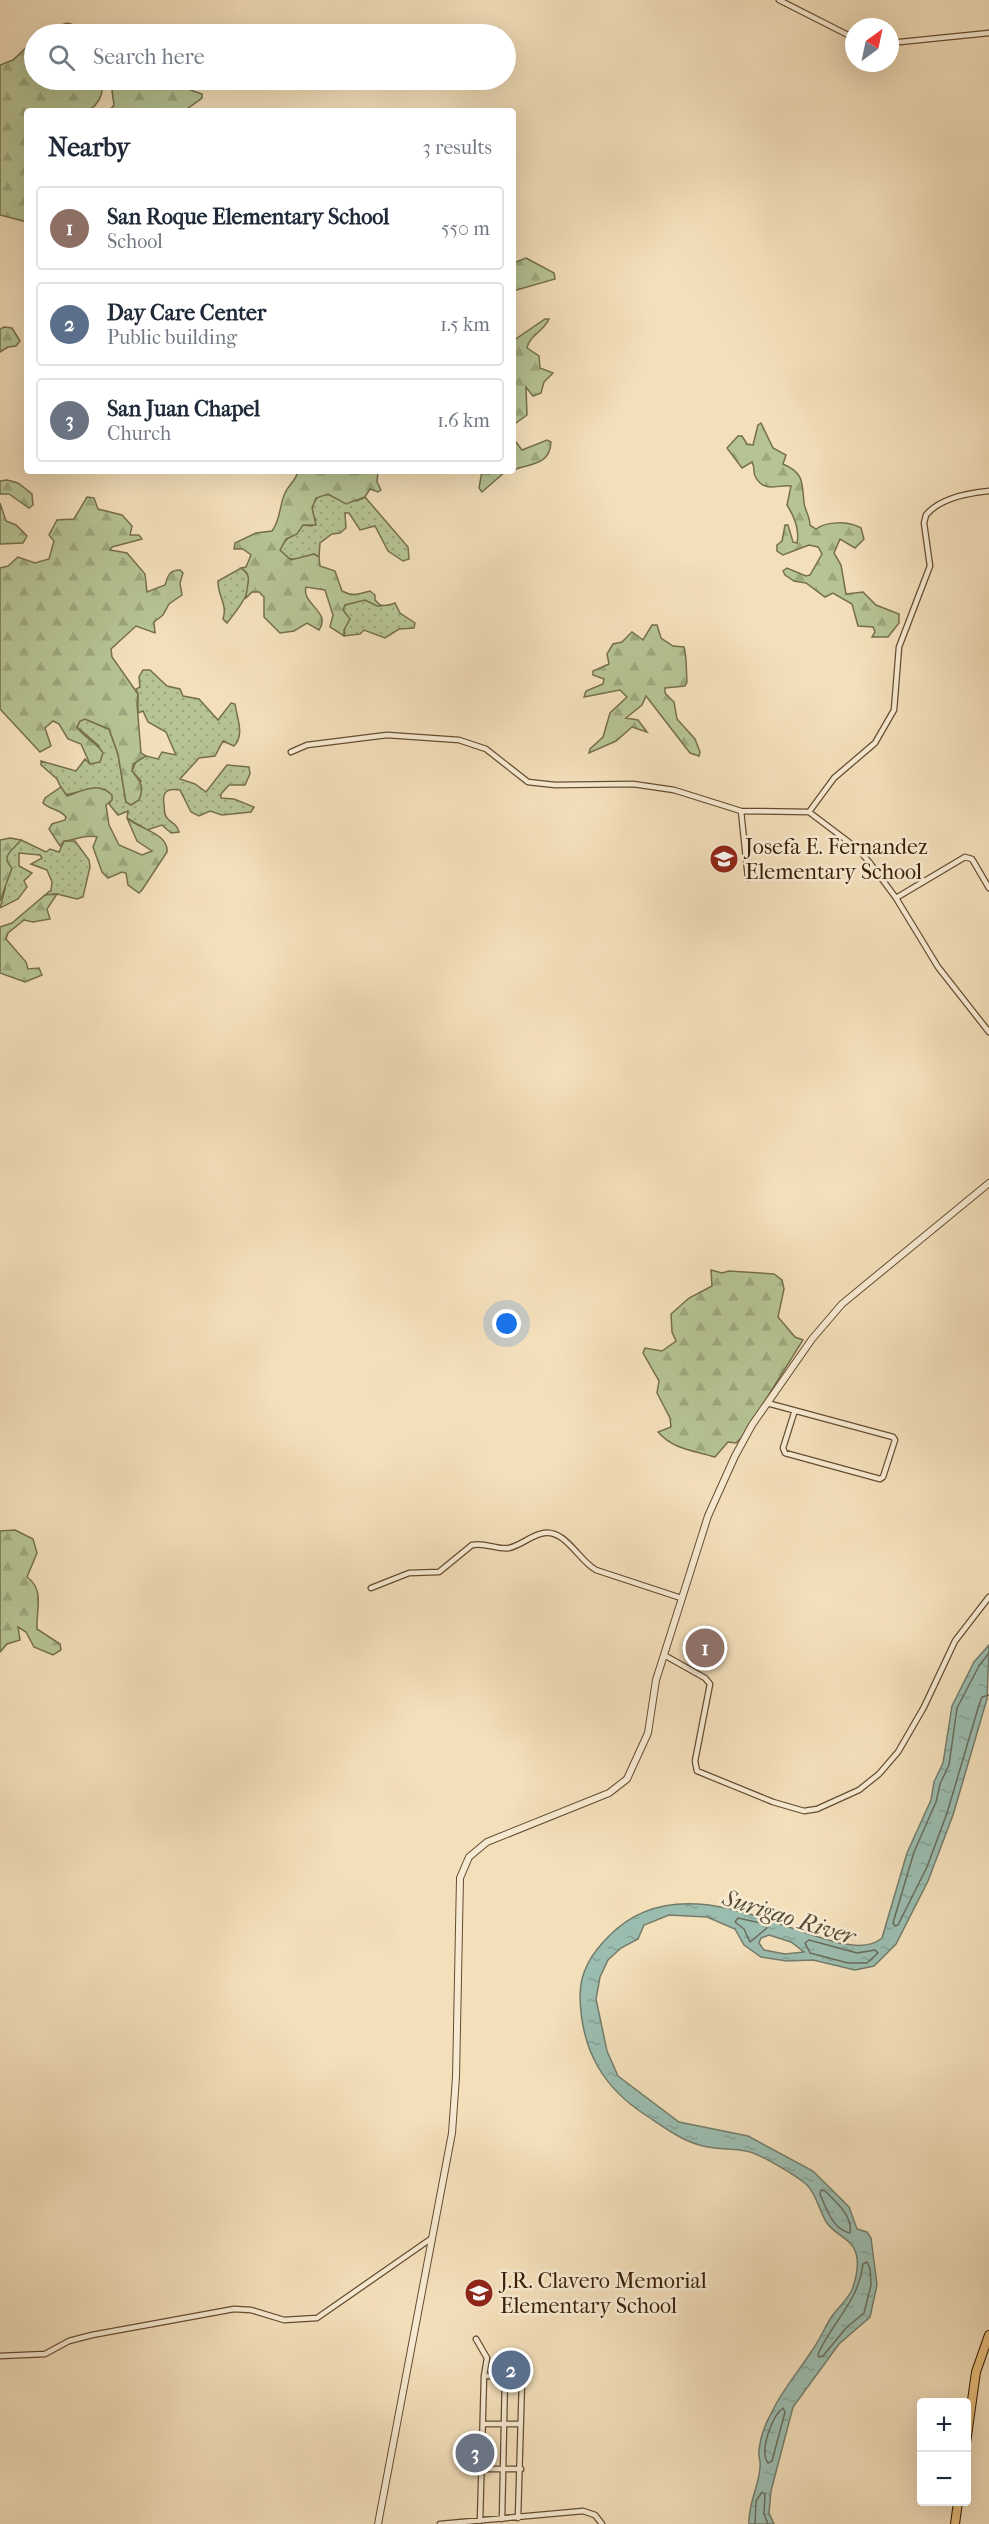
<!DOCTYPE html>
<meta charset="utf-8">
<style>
:root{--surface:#fff;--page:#f2f2f3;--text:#1f2937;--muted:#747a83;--line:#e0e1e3;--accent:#111827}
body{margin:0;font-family:"IM FELL French Canon",serif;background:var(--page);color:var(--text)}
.controls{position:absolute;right:18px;bottom:18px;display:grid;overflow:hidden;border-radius:6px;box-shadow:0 6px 24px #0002}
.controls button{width:54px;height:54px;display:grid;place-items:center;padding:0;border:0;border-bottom:2px solid var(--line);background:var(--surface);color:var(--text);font:30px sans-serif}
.compass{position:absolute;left:845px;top:18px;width:54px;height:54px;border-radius:50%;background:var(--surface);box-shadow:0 6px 24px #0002;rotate:33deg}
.you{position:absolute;left:507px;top:1324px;width:21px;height:21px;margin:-15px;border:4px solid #fff;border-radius:50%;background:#1a73e8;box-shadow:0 0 0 9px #1a73e833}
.badge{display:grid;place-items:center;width:39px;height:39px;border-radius:50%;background:var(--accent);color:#fff;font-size:20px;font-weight:700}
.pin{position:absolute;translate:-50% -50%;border:3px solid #fff;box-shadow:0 2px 6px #0006}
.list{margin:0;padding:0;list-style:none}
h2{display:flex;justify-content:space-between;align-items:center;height:78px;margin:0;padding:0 24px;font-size:26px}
h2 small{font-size:20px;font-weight:400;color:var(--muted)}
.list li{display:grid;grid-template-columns:39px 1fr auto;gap:18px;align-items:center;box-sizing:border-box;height:84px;margin:0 12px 12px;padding:0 12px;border:2px solid var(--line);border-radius:6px}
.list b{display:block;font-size:22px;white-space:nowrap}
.list p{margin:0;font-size:20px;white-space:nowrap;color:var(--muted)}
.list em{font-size:20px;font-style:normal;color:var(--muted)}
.icon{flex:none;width:33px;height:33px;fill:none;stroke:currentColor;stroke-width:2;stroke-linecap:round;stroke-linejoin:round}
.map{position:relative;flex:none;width:989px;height:2524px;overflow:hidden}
.search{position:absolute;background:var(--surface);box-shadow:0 6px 24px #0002;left:24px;top:24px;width:492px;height:66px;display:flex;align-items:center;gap:15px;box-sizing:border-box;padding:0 21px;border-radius:33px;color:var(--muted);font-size:22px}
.panel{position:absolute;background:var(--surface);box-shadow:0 6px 24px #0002;left:24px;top:108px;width:492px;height:366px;border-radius:6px}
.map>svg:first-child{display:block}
.grass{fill:url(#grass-dots);stroke:#766f4b;stroke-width:1.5}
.forest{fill:url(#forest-firs);stroke:#766f4b;stroke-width:1.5}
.water{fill:url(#water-ripples);stroke:#737c6b;stroke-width:1.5;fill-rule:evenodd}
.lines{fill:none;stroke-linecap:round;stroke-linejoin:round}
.shore{stroke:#686c5a;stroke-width:1.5}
.minor-casing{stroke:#654c31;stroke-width:7}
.tertiary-casing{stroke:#654c31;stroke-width:8}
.trunk-casing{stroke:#361b03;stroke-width:10}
.minor{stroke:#f7ead2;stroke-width:4.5}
.tertiary{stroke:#f7ead2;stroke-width:6}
.trunk{stroke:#eac07d;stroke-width:8}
.labels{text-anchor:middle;stroke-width:5;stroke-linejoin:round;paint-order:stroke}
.poi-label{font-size:22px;fill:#361b03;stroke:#f7ead2;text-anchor:start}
.water-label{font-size:24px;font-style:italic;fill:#544c37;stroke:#f7ead2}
</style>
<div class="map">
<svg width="989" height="2524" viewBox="0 0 989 2524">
<defs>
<pattern id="grass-dots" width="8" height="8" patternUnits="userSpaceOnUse" patternTransform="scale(1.5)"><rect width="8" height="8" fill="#b6c393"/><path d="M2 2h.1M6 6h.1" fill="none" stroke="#9da77d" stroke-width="1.8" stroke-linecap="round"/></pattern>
<pattern id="forest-firs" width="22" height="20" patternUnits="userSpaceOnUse" patternTransform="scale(1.5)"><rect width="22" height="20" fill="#b6c393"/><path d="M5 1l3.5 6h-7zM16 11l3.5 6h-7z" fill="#9da77d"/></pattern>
<pattern id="water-ripples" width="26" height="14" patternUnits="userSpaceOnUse" patternTransform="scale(1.5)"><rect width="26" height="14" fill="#9bbdb0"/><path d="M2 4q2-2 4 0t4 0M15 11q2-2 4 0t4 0" fill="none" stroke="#86a296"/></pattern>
</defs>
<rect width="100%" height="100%" fill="#f3dfba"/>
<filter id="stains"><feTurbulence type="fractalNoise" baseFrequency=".00333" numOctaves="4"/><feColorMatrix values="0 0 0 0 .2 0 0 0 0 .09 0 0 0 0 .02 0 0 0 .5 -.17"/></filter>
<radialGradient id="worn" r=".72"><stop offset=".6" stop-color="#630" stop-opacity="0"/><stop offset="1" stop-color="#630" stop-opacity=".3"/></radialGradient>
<path class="grass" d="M322,494C339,494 348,507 365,497L408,547L409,559L403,561L388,551L375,526L360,530L349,513H345L346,528L340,533L332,534L320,543L319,557L314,554C301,558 288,565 280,550C285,536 294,537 303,525L312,526L316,520C309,511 313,500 322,494Z
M241,568C263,581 237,610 227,623L223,619C228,604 217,595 218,581Z
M360,600C374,600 380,610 395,603L400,613L415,623L414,628L399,629L385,638L364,630L360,634L344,636L346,615L343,609L345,605Z
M143,670H150L167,686L180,689L183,696L199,699L218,720L231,703L235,704C237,718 245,735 234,746L223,741L215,756L199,758L180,779L195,784L206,792L227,765L249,767L250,774L245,785H229L221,794V798L234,799L254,807L251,812L222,815L210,811L199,816L191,812L180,790C167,788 162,792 164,804C165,810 163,813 167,818C172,824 177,823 179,832L171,833L162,825L147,830L127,818L128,811L118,815L109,804L112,799L79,792L64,795L57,779L41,765V761L76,771L85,759L90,764L99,746L77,727L80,720L85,719L109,729L118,754L126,802L141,781L132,771L137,759L146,756L158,759L162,752L176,755L166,732L148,722L143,711L138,713V694L136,689L140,687L139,677Z
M21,840L46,852L50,849L59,852L64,841H75L89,860L90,867L83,897L77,899L57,894L45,895L51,890L52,882L47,870L31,864L42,858L40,855L19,853V866L32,873L24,881L27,887L18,899L0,908L5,889L3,858L5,852Z"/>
<path class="forest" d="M67,23L74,25L86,34H52L53,28Z
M34,40V80H101C105,93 99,103 89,111H27V222L0,215V65L13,60Z
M116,80H171L173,84L202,94V98L184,111H109L114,105L112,91Z
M526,258L554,273L555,279L513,291V260L516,262Z
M545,319H549C544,331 529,336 527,348L539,356L540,368L553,373L544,382L541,393L533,396L526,387L527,415L516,423L513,429V341Z
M4,327L12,328L20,341L16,346L8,347L0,352V329Z
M761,423L773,448L786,455L783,464C804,473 802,482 804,503C805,511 810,516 810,525L816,529C827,521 848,521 861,528L864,539L855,548L840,539L834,553L841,565L846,594L863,592L876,605L899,614V623L888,637H872L875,632L873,627L858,626L852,604L833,593L825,597L806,583L794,581L785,575L783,571L787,568L806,576L810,575L822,554L818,547L809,545L783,555L777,551V545L782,541L785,525H788L793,542L797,543C800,529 794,516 787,505L791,486C778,484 764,494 755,476C753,471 755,467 752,462L742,468L727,448L738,436H742L747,444L753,445L758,425Z
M513,438L522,450L547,440L551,442C550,465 532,463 513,470Z
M298,471H378L377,482L381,490L378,492L370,489L365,497L346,504L328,494L316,498L312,508L316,525H303L297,534L286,539L280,550L291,560L314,554L319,557L320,566L335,571L342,591C353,597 359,594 370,591L375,595V600L381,606H377L365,600L345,605L343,610L350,619L344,630V636L330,627L333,615L325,590L306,587C301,604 332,612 319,630L307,623L294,631L280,633L264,617V597L259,592H252L246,598C246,585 254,576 241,568L246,567L251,555L243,549H234L235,543L256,533L272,531C281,519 279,506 285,493C289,484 296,481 298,471Z
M482,471H506L482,492L479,488Z
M7,480L18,483L32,494L33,505L29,508L9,494H0V481Z
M87,497L94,498L98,509L122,515L132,526L130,535H139L142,539L112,547L110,550L127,553L145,574L147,592L165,585C168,576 169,570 180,570L183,573L180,583L182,595L169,604L163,615L154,622L155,633L136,626L111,649L112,657L138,694L137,704L141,753L146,756L133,764L132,771C140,781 145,787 139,800L131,805L126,802L118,754L109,729L85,719L80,721L77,727C84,738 97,742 103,753L100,762L90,764L81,744L68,739L59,724L53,721L45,728L51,746L40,752L0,709V568L8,566L18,557L35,563L49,559L54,541L49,535L57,520L74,519Z
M0,503L6,521L16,525L27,536L23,543L0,544Z
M652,625H657L661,638L673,646L684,647C687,657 686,671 687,682L685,686L665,688V693L674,702L677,719L695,739L700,752L699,756L690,753L646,696L642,705L626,718L638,720L647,732L632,727L616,741L589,753L590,749L603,737L610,713L627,697L620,690L584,697L586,691L603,684L604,679L593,675V671L609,664L607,654L613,644L622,642L632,632L643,640Z
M61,787L67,796C82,791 98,781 112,795V800L106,805L109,825L119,845L142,855L152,851L137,841L127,818C138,829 169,833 167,852L142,890L139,893L128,885L126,873L122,872L108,878L102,872L93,847L97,837C85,834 76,840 64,841L60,846L49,829L52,824L65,820L66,817C60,809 50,810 43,803L45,798Z
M10,838L21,840C12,851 0,856 12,868L0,901V840Z
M57,894L47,909L50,919L33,922L24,920L8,933L6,939L26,962L28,969L39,968L42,975L25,982L0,973V927L12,923L45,895Z
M711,1270L722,1273L729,1271L774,1274L782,1280L784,1289L778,1317L795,1337L803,1340L743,1436L736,1443L728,1442L715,1457C693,1450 674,1450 658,1432L671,1427L670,1418L657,1393L659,1381L643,1353L645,1348L662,1351L676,1341L672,1332L671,1314L689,1298L712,1286Z
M15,1530L33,1539L37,1553L27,1577C45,1590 36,1609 37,1629L60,1644L61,1650L53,1655L34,1647L26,1632L18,1627L20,1640L7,1644L0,1652V1531Z"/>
<path class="water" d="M989,1645L987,1699L953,1815L928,1881L896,1944L874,1966L855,1970L813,1960L787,1961L761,1957L744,1945L735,1929L707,1917L669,1915L644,1925L638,1939L621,1948L608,1960L600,1977L596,1999L607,2051L618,2076L679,2122L748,2136L813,2171L849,2207L857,2229L867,2232L871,2238L877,2285L870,2317L839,2344L793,2407L771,2491L769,2513L774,2524H749C748,2503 759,2487 760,2467C761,2461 758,2456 759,2451C760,2437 766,2422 773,2410C783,2389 799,2371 811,2352C819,2341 825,2327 832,2316C839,2307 847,2300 852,2290C856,2279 859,2264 856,2253C852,2239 835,2235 827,2223C819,2211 817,2195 807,2185C797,2176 759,2153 746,2151C732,2148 718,2150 703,2146C682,2141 665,2128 647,2116C603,2088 581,2050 580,1996C580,1971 592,1953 609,1936C697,1846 838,1977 882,1938L907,1853L931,1800L934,1782L943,1763L952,1706L974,1662ZM769,1935L791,1942L804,1952L785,1954L764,1950L759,1943L761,1938Z"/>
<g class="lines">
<path class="shore" d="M989,1653L979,1666L957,1708L949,1765L940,1784L936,1802L914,1852L893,1923L895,1926L898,1925L927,1867L947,1813L979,1705L982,1697L989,1695
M738,1918L765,1924L767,1928L750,1942L744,1929L735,1922Z
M809,1940L857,1953L875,1950L878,1953L867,1963H848L810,1953L805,1943Z
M821,2190L825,2191C836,2202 853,2216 850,2233C833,2230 826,2208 820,2194Z
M867,2262L870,2269L871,2285L864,2313L846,2328L823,2356L819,2357L818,2354C832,2322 859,2301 863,2264Z
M783,2408L785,2412L772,2461L768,2463C759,2451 772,2416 783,2408Z
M755,2524L756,2501L762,2492L765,2494L764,2514L768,2524"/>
<g class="minor-casing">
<path id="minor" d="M779,0L854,38
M890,43L989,33
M291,752L307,745L387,735L459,740L486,749L528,782L555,785L633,784L674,790L741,811L809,812L858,849L870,863L896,898L938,967L989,1032
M741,811L748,878
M809,812L834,778L875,743L894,710L899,647L930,566L924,523L926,515C940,498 968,493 989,491
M896,898L965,857L972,859L989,888
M767,1403L893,1437L895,1440L883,1477L880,1479L785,1453L783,1448L794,1413
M371,1588L409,1573L439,1572L472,1545C485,1542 497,1550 509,1548C522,1545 531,1535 544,1533C566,1530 578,1560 596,1570L681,1598
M664,1655L705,1678L710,1684L695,1761L697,1771L773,1802L804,1811L817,1809L859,1790L879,1774L898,1752L924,1707L955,1641L989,1597
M476,2339L487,2358L484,2376
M0,2356L45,2354L69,2341L92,2335L234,2309L251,2310L284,2320L317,2318L432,2238
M483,2424H520
M481,2469H521
M502,2519L505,2376
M480,2521L484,2376H518L522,2380L518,2518
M440,2524L583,2511L595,2515L602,2524"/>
</g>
<g class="tertiary-casing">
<path id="tertiary" d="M378,2524L452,2133L456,2077L460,1878L469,1857L487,1842L609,1793L627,1779L648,1733L656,1680L708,1516L735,1456L752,1425L812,1339L842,1304L989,1183"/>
</g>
<g class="trunk-casing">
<path id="trunk" d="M966,2443L976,2372L989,2335
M955,2524L958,2502"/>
</g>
<use href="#minor" class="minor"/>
<use href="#tertiary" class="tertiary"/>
<use href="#trunk" class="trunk"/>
</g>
<defs>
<g id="school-disc" transform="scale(1.5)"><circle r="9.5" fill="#8f2418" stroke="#f7ead2"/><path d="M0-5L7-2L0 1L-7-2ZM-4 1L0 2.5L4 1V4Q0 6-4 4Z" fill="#fff"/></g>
</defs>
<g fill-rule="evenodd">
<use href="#school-disc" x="724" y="859"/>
<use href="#school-disc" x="479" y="2293"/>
</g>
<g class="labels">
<g class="poi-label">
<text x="745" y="854">Josefa E. Fernandez<tspan x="745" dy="25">Elementary School</tspan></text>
<text x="500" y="2288">J.R. Clavero Memorial<tspan x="500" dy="25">Elementary School</tspan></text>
</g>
<g class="water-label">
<text transform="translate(789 1917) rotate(17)" y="8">Surigao River</text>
</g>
</g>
<rect width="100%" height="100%" filter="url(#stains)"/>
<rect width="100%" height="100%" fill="url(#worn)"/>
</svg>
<div class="controls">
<button>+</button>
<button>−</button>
</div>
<svg class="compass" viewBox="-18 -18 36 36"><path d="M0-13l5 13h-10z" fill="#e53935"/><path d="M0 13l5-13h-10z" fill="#747a83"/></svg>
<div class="you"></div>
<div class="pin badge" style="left:705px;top:1648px;background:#8d6e63">1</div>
<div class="pin badge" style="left:511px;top:2370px;background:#5c6f8a">2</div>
<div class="pin badge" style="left:475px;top:2453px;background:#6b7280">3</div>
<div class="search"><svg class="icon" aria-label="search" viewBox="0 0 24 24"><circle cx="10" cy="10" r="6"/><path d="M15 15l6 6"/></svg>Search here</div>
<section class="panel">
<h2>Nearby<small>3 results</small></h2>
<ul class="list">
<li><span class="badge" style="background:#8d6e63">1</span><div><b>San Roque Elementary School</b><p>School</p></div><em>550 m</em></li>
<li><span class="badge" style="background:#5c6f8a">2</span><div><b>Day Care Center</b><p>Public building</p></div><em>1.5 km</em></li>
<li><span class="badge" style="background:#6b7280">3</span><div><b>San Juan Chapel</b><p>Church</p></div><em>1.6 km</em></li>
</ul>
</section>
</div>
